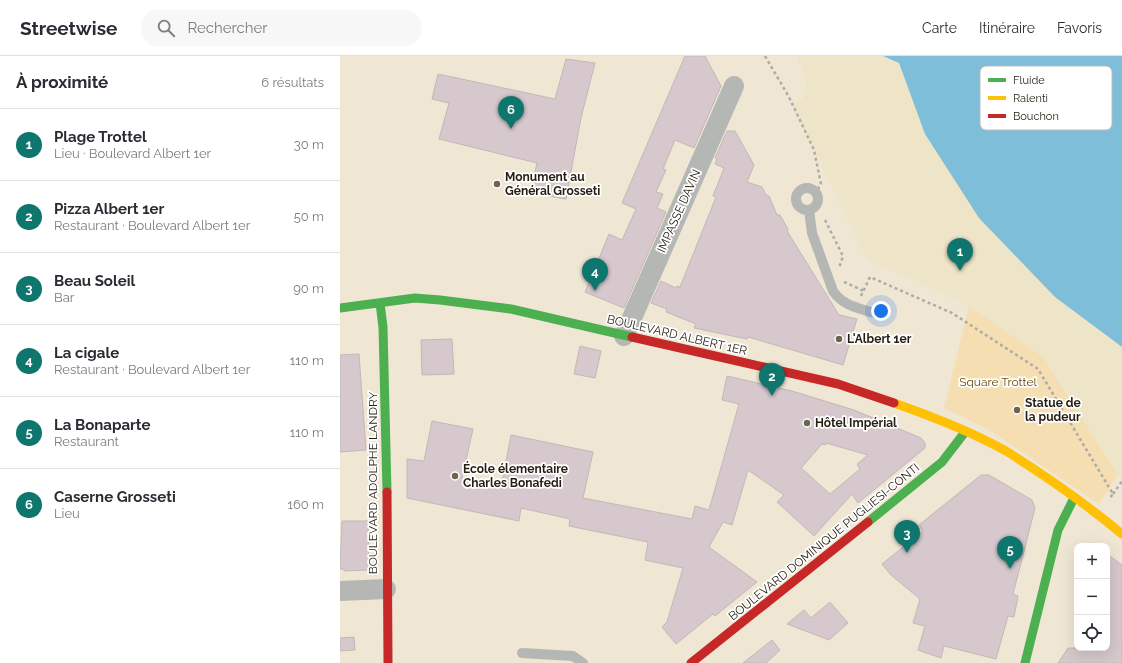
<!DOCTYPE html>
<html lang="fr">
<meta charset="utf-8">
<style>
:root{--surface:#fff;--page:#f7f7f7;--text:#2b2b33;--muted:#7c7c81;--line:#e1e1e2;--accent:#0f766e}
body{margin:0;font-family:Raleway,sans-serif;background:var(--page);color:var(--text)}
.controls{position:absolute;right:12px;bottom:12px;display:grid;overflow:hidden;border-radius:8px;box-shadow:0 4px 16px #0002}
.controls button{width:36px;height:36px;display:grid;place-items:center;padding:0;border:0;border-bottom:1px solid var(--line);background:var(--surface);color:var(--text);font:20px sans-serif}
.you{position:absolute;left:541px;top:255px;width:14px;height:14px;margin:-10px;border:3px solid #fff;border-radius:50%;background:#1a73e8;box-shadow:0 0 0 6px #1a73e833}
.badge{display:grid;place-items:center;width:26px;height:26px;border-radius:50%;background:var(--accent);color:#fff;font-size:13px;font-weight:700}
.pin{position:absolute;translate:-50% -33px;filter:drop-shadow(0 1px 2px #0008)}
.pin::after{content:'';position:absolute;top:21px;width:14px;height:12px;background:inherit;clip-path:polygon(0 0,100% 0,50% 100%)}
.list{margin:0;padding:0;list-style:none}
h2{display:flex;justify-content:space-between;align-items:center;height:52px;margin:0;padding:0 16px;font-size:17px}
h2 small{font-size:13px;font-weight:400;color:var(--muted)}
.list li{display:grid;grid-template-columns:26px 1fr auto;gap:12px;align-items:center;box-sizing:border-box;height:72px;padding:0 16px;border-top:1px solid var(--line)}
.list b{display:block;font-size:15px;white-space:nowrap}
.list p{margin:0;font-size:13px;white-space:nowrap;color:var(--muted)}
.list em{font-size:13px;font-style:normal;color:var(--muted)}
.icon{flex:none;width:22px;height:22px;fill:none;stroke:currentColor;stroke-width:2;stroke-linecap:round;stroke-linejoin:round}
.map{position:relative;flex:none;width:782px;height:607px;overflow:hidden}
header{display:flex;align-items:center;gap:24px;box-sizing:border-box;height:56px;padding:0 20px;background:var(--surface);border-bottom:1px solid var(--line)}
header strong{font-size:19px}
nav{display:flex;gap:22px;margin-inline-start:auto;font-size:14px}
.search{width:280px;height:36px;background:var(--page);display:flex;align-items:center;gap:10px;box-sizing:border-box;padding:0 14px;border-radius:16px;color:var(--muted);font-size:15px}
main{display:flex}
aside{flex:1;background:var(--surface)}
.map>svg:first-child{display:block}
.green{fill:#f4deb2}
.sand{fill:#eee4c7}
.water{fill:#7fbed9}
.building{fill:#d6c8cd;stroke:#c1b9b7;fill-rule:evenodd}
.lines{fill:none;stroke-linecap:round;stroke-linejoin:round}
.path{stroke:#adaca6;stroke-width:2.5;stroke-dasharray:3 3;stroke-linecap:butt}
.lane{stroke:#b4b7b3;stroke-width:10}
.street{stroke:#b4b7b3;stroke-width:20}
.fast{stroke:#4caf50;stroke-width:9}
.slow{stroke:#ffc107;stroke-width:9}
.jam{stroke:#c62828;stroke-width:9}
.poi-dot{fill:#6c6455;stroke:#fff;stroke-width:1.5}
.labels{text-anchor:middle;stroke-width:3.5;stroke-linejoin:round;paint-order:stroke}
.poi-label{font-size:12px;font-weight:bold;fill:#251e11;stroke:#fff;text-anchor:start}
.street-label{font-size:12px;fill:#251e11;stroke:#fff}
.park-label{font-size:12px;fill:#674c0a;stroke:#fff}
.key{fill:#fff;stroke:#bebcb8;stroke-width:1}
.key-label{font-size:11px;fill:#251e11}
</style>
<header>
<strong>Streetwise</strong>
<div class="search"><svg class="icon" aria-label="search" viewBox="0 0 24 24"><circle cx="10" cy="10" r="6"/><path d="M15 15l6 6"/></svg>Rechercher</div>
<nav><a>Carte</a><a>Itinéraire</a><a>Favoris</a></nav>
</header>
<main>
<aside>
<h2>À proximité<small>6 résultats</small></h2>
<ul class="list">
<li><span class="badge">1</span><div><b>Plage Trottel</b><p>Lieu · Boulevard Albert 1er</p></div><em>30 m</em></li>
<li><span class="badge">2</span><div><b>Pizza Albert 1er</b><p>Restaurant · Boulevard Albert 1er</p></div><em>50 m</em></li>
<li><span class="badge">3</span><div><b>Beau Soleil</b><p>Bar</p></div><em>90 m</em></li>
<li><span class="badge">4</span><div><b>La cigale</b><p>Restaurant · Boulevard Albert 1er</p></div><em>110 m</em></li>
<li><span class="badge">5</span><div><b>La Bonaparte</b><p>Restaurant</p></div><em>110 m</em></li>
<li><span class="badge">6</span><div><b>Caserne Grosseti</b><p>Lieu</p></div><em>160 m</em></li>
</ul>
</aside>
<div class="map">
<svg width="782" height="607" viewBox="0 0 782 607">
<rect width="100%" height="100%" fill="#f0e6d4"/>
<path class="green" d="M629,250L703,301L778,419L759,448L646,372L604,352Z"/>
<path class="sand" d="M457,0H543L559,7L585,78L753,270L782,291V422L778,419L703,301L629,250L568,221L534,208L524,197L452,50L463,43L466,23Z"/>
<path class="water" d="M543,0H782V291L715,241L639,162L585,78L559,7Z"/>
<path class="building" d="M345,0H365L381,30L354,92L335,84L323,113L326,114L316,136L323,138L317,152L326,156L284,252L245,236L269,178L282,184L296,153L282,147Z
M226,3L255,7L241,62L226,143L190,137L197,107L99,83L109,47L92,43L98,18L215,43Z
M387,75H395L414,109L407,126L422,131L426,139L429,140L437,159H440L448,173L447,175L499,259L517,263L503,309L408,281L407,283L354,272L356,268L326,256L327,253L311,247L321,225L336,232L337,230L340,231L376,141L373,140L384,112L375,108L377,103L375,102Z
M112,283L114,318L82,319L81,284Z
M240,290L261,295L255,322L234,318Z
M19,298L26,394L0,396V299Z
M387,320L452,335L514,354L581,382L585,387V392L518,447L512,438L474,480L437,446L444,439L408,414L392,469L383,466L369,491L417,526L375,560L373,558L336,588L322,571L327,566L343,512L305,504L308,486L229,470L230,463L181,452L179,465L67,442V403L84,405L92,365L133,373L122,422L161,431L171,379L253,396L243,442L352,463L355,450L369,454L399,348L382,344ZM486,387L528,399L517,408L520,413L490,438L461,412L482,388L486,389Z
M641,419H649L692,444L695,452L673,538L678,540L674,561L668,560L656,603L604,590L601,602L578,594L585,570L573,567L580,543L551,519L542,508L583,475L579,469Z
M2,465H28L29,514L4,515V513H0Z
M767,498L782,509V607H718L728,592H767Z
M490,546L508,567L489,584L447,568L464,554L471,562Z
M14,581L15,594L0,595V582Z
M432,584L440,594L426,607H403Z"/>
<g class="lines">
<path class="path" d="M425,0L449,41L474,94L481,128L476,136
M485,164L503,200L499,212
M504,226L524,235
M521,240L530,221L612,257L698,313L773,438L769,443
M773,438L782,425"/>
<path class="lane" d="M456 143a11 11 0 1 1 22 0a11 11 0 1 1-22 0Z
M469,154L472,177L493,235C503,250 519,252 534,257
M182,597L233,600L243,607"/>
<path class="street" d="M284,280L394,30
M0,535L46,533"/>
<path class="fast" d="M40,247L43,271L47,436
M0,252L75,242L100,244L171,253L292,281
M528,466L602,406L625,376
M685,607L718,474L734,442"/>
<path class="slow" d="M554,347C591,360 632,376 666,395C706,420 746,448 782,478"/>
<path class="jam" d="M292,281L498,328L554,347
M47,436L48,607
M351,607L528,466"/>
</g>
<g class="poi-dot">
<circle cx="157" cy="128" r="4"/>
<circle cx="499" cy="283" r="4"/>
<circle cx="677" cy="354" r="4"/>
<circle cx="467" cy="367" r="4"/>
<circle cx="115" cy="420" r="4"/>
</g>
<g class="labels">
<g class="poi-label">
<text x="165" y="125">Monument au<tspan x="165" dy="14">Général Grosseti</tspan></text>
<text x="507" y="287">L'Albert 1er</text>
<text x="685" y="351">Statue de<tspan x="685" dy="14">la pudeur</tspan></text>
<text x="475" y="371">Hôtel Impérial</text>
<text x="123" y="417">École élementaire<tspan x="123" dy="14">Charles Bonafedi</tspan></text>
</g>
<g class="street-label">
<text transform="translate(339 155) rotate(-66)" y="4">IMPASSE DAVIN</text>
<text transform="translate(337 279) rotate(13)" y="4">BOULEVARD ALBERT 1ER</text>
<text transform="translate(33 427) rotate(-90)" y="4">BOULEVARD ADOLPHE LANDRY</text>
<text transform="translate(484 486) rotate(-39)" y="4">BOULEVARD DOMINIQUE PUGLIESI-CONTI</text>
</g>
<g class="park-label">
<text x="658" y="330">Square Trottel</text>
</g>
</g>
<rect x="640" y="10" width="132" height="64" rx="6" class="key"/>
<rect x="648" y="22" width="18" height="4" fill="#4caf50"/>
<rect x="648" y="40" width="18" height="4" fill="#ffc107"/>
<rect x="648" y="58" width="18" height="4" fill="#c62828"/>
<g class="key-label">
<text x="673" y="28">Fluide</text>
<text x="673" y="46">Ralenti</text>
<text x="673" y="64">Bouchon</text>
</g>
</svg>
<div class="controls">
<button>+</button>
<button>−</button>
<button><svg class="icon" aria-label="locate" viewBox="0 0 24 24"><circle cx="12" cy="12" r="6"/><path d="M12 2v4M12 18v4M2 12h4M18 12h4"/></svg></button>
</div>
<div class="you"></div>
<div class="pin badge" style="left:620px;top:215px">1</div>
<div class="pin badge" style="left:432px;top:340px">2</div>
<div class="pin badge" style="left:567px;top:497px">3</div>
<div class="pin badge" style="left:255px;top:235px">4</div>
<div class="pin badge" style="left:670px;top:513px">5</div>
<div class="pin badge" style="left:171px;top:73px">6</div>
</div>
</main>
